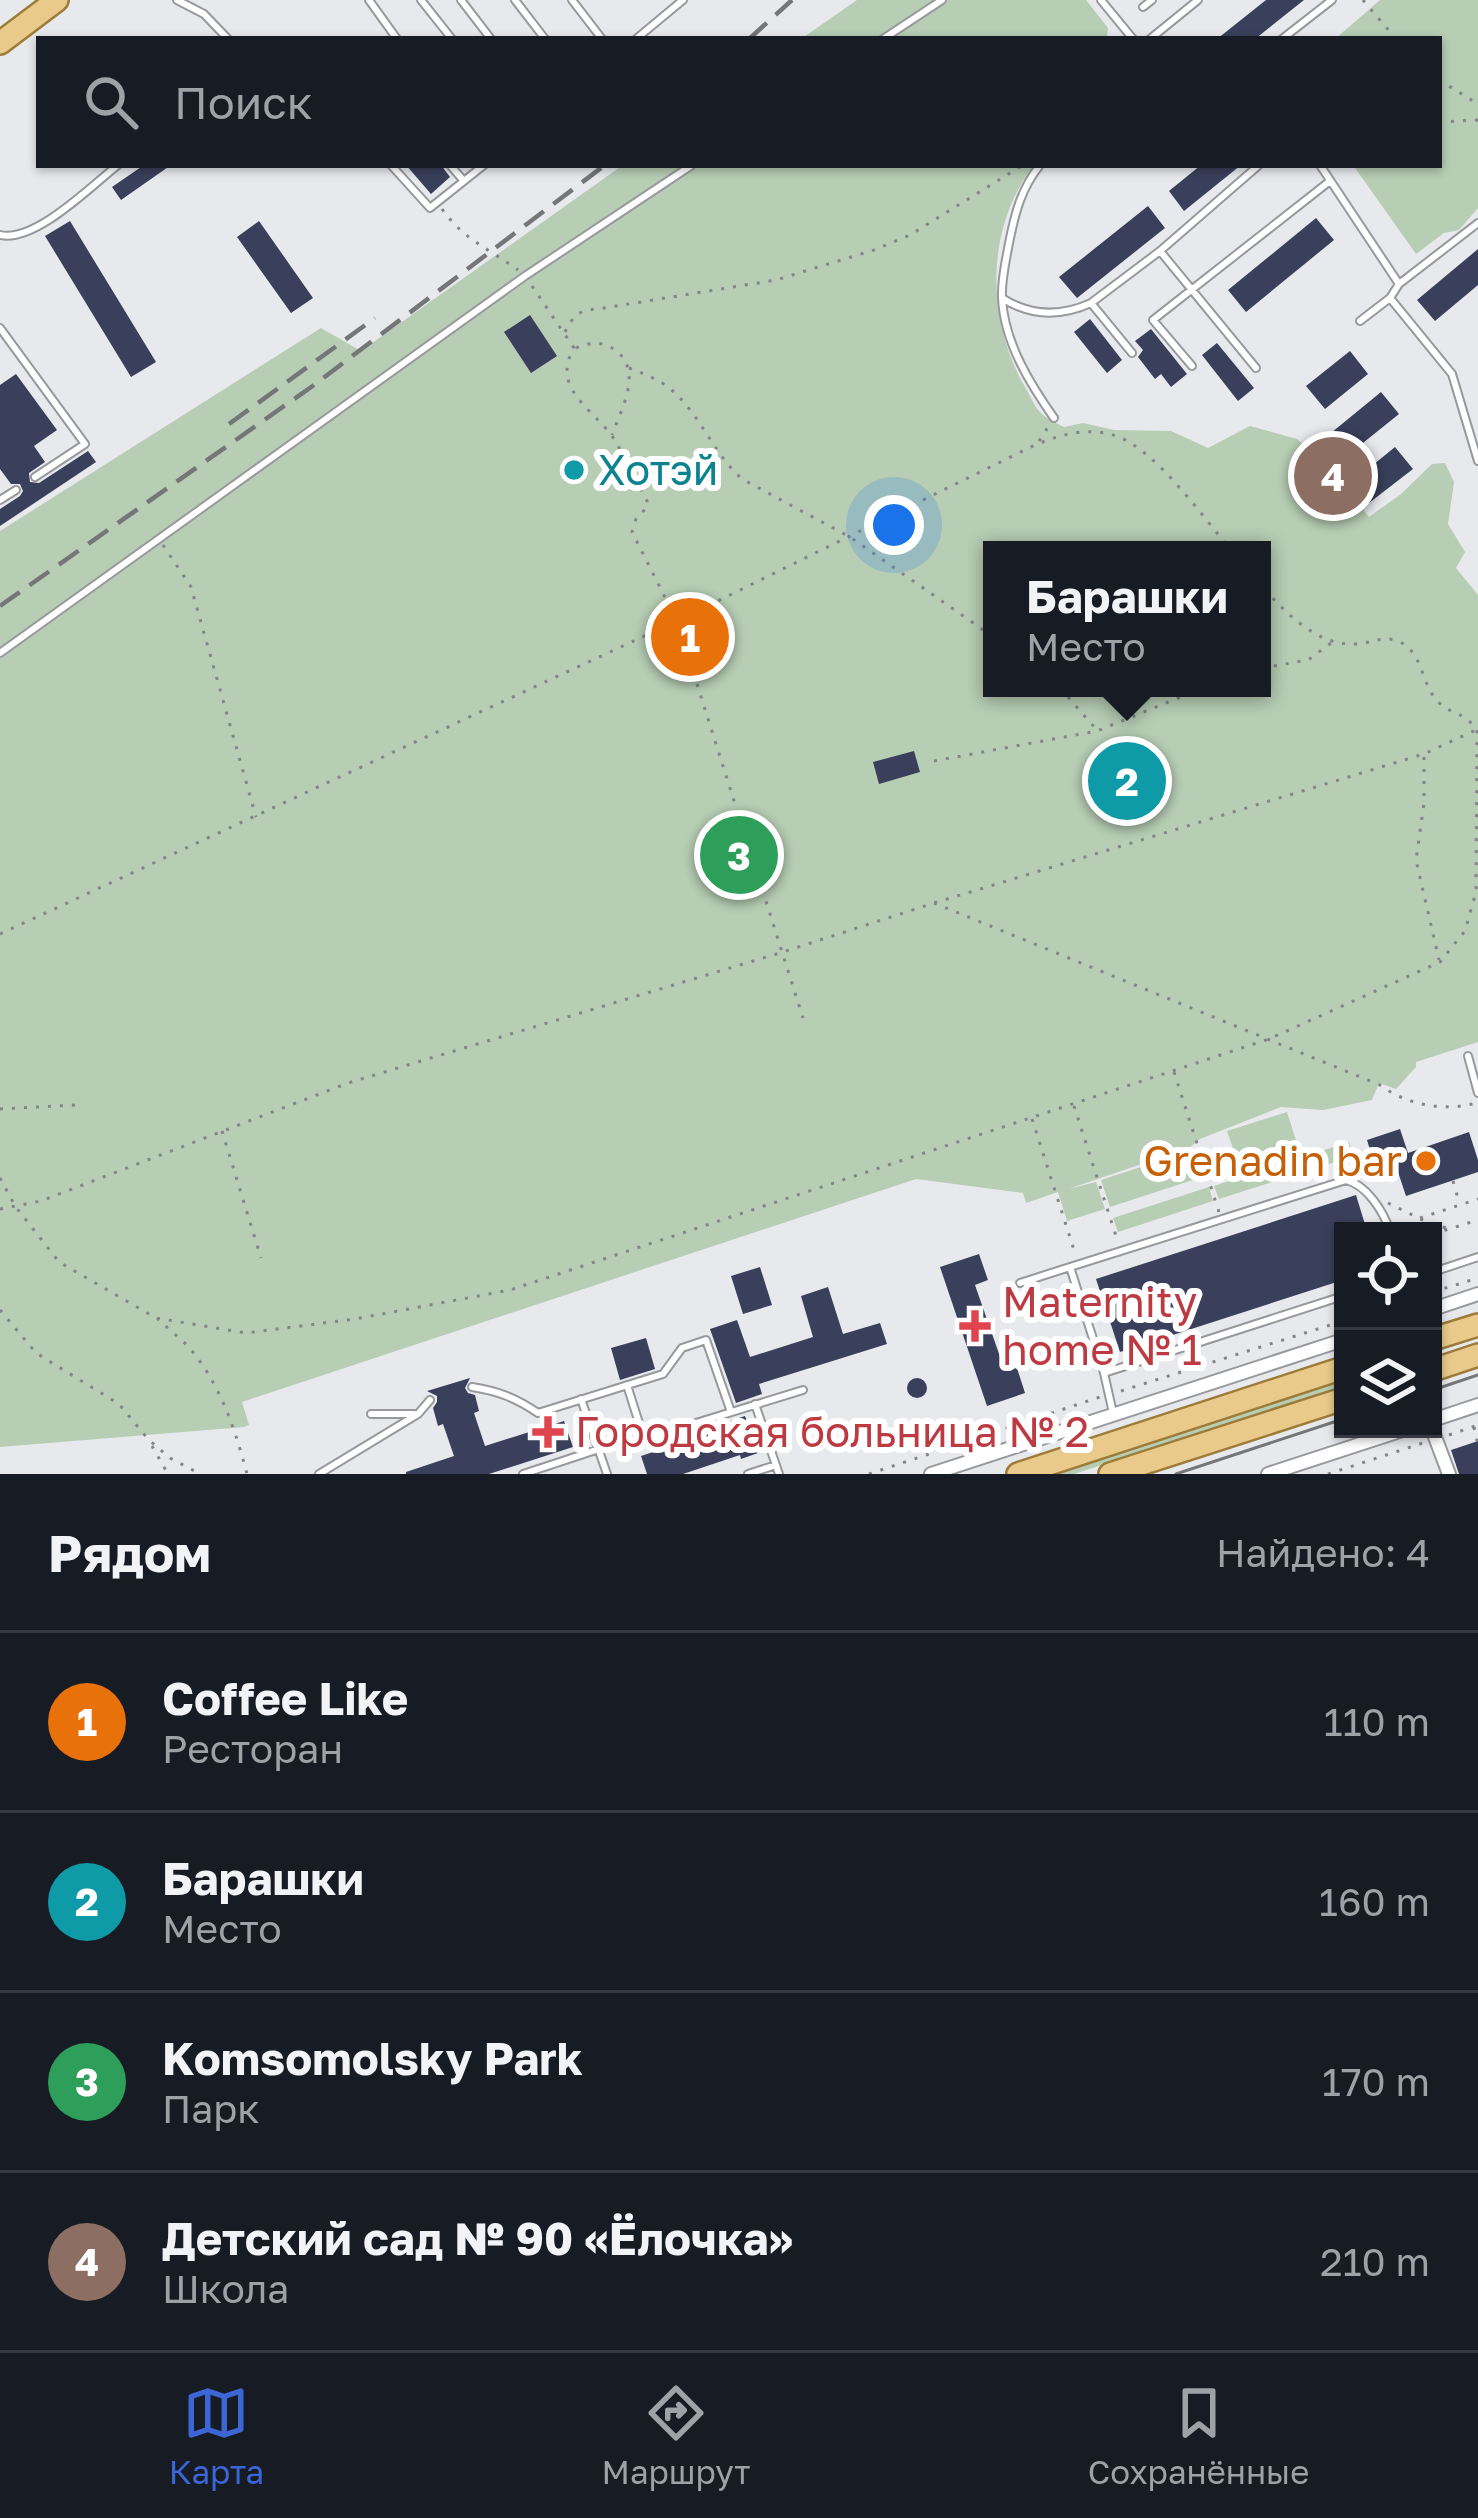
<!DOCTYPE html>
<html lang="ru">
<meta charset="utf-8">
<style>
:root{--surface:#171b24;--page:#242831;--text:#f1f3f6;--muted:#9ea1a6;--line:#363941;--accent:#3c65d6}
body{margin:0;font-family:"Golos Text",sans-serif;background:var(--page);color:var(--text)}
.controls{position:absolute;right:36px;bottom:36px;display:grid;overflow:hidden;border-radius:0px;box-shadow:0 3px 9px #0004}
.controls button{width:108px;height:108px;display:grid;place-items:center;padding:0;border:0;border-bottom:3px solid var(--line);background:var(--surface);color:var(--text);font:60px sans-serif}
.you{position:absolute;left:894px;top:525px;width:42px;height:42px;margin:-30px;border:9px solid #fff;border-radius:50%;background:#1a73e8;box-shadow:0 0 0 18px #1a73e833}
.badge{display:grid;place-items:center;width:78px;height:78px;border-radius:50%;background:var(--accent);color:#fff;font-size:39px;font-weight:700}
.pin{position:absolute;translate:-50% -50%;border:6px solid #fff;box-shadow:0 3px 12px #0006}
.popup{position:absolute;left:983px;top:541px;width:288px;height:156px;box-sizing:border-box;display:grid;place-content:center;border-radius:0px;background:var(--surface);filter:drop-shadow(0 3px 9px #0005);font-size:39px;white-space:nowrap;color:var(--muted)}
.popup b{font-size:45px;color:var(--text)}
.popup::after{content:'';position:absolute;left:50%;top:100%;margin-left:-24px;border:24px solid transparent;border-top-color:var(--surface)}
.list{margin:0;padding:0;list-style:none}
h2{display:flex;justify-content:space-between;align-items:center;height:156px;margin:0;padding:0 48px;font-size:51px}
h2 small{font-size:39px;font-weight:400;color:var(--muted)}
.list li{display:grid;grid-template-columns:78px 1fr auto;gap:36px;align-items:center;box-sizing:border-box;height:180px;padding:0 48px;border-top:3px solid var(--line)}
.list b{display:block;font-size:45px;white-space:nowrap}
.list p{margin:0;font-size:39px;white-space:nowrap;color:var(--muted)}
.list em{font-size:39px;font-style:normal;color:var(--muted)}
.icon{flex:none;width:66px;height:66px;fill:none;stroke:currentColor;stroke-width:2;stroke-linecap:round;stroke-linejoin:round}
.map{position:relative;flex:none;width:1478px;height:1474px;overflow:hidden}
.search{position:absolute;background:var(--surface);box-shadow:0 3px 9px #0004;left:36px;right:36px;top:36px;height:132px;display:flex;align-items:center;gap:30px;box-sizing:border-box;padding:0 42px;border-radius:0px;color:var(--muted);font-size:45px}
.sheet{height:876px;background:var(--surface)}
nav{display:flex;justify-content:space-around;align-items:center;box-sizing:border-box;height:168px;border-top:3px solid var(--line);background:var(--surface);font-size:33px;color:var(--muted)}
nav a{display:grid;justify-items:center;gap:6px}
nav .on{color:var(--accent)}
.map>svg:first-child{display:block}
.green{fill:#b7cdb4;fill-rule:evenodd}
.building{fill:#3a3f5b}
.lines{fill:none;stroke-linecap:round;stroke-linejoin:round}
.service-casing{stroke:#98999c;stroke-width:10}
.minor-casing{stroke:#98999c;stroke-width:16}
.primary-casing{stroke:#9d7b38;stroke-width:26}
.path{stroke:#848588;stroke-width:3;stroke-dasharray:3 9;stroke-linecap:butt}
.service{stroke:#fff;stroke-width:6}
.minor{stroke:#fff;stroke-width:12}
.primary{stroke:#e9ca8b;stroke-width:21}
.tram{stroke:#757678;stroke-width:3}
.rail{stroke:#757678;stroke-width:4.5;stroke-dasharray:24 12;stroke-linecap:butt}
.culture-dot{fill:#0f9aa8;stroke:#fff;stroke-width:4.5}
.food-dot{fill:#e8710a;stroke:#fff;stroke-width:4.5}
.health-dot{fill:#e0444e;stroke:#fff;stroke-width:4.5}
.labels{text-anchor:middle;stroke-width:12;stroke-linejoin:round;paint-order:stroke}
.culture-label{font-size:42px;fill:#0d838f;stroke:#fff;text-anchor:start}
.food-label{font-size:42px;fill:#c56008;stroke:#fff;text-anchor:end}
.health-label{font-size:42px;fill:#be3a42;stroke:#fff;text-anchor:start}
</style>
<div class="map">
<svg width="1478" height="1474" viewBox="0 0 1478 1474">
<rect width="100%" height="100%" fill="#e8e9ed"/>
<path class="green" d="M857,0H1086L1108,28L1107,39H801Z
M1380,0H1478V208L1459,230L1444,233L1416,254L1353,165H1439V39H1335Z
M623,165H1034C985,228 986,320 1025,387C1030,395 1034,406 1040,412C1045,418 1056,423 1064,427L1083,423L1114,430L1171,431L1208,448L1250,426L1297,439L1339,478L1369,517L1401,494L1432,464L1445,463L1454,482L1448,524L1465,552L1456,568L1478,595V1042L1416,1062V1067L1396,1089L1379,1083L1372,1100L1323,1110L1281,1107L1200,1139L1189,1148L1068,1189L1096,1182L1105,1209L1067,1221L1058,1192L1026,1203L1023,1193L916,1179L242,1402L249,1425L244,1427L0,1447V531L321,328L361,351ZM992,550H1262V688H992Z
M1287,1112L1299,1150L1240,1169L1227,1131Z
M1349,1142L1354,1156L1219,1199L1214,1186Z
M1196,1149L1205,1176L1110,1207L1101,1180Z
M1209,1187L1213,1201L1118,1232L1113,1218Z
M1343,1380V1387L1074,1474H1055Z"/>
<path class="building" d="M1266,0H1304L1255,39H1217Z
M144,165H171L121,200L112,187Z
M406,165H441L450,177L431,194Z
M1201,165H1241L1184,211L1169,191Z
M1148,206L1165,228L1077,298L1059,277Z
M1316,218L1334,240L1246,312L1228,290Z
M70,221L156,362L131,377L45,236Z
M259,221L313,298L291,313L237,237Z
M1478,249V285L1435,321L1417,300Z
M530,315L557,356L531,373L504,332Z
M1090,319L1122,360L1107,373L1074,332Z
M1151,329L1187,374L1171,387L1161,374L1155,379L1138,357L1143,350L1135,341Z
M1217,343L1254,388L1238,401L1202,355Z
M1350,351L1368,374L1325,409L1306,386Z
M16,374L57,430L34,446L45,462L29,473L30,482L39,483L88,451L96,462L0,526V509L20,496L23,491L20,484H11L0,469V385Z
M1381,392L1399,414L1338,463L1320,442Z
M1395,447L1413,469L1369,503L1352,482Z
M914,751L920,772L879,784L873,762Z
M1400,1129L1408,1153L1469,1132L1478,1160V1172L1406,1196L1395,1163L1376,1170L1367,1140Z
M1356,1195L1367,1231H1343V1280L1120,1352L1096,1279Z
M979,1254L988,1280L975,1285L1005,1371L1017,1368L1025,1393L987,1406L940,1267Z
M760,1267L772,1305L743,1314L731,1276Z
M828,1287L843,1334L880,1323L887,1344L759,1384L762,1394L736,1403L710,1329L737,1320L750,1357L813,1337L801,1296Z
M646,1338L655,1369L620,1380L611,1348Z
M907 1388a10 10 0 1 1 20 0a10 10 0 1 1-20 0Z
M470,1378L465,1388L468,1393L475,1395L479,1411L474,1413L485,1446L564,1421L573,1447L489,1474H406V1472L454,1456L443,1424L438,1426L433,1408L437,1402V1396L427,1391Z
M745,1416L758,1453L741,1459L740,1455L683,1474H647L641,1456L726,1428L724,1423Z
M1478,1441V1474H1459L1451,1450Z"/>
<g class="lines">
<g class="service-casing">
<path id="service" d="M177,0L204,14L228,39
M369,0L397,39
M421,0L452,39
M461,0L491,39
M515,0L545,39
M572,0L602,39
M1101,0L1133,39
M1143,7L1152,0
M636,39L683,0
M883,39L942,0
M1150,39L1198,0
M1282,39L1332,0
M391,165L430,208L484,165
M450,165L463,180
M1040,165C1021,189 1015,213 1009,243C1006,260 1001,280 1002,298C1004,342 1030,384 1054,418
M1320,165L1399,284L1390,298L1452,374L1478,461
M0,235C35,243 91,186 118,165
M1160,251L1256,368
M1399,284L1478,223
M1002,298C1030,316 1060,317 1091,303L1160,251L1259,165
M1091,303L1132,353
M1360,321L1390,298
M0,328L85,444L35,477
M1192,366L1153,320L1330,181
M0,500L16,490
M0,653L525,276L692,165
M1468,1056L1478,1093
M1433,1272L1478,1257
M1020,1283L1070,1267
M1104,1373L1343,1296
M627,1385L644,1439L803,1390
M472,1387C498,1391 516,1398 538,1413L663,1374L682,1348L706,1340L731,1412
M581,1399L607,1474
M755,1404L779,1474
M1113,1413L1104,1373L1070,1267L1346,1180C1367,1185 1383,1211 1390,1231
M371,1414H414
M319,1474L418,1414L430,1400
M523,1474L599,1449
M748,1474L776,1465"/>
</g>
<g class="minor-casing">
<path id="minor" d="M1433,1309L1478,1294
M1433,1420L1478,1405
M1432,1429L1449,1474
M931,1474L1343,1340
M1268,1474L1406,1429"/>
</g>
<g class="primary-casing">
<path id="primary" d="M0,43L57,0
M1433,1339L1478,1325
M1433,1370L1478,1355
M1018,1474L1343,1368
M1110,1474L1343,1399"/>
</g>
<path class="path" d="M1363,0L1396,39
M1439,80L1478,104
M1439,122L1478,120
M442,209C464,240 488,248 518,270
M532,286L574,348C550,389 594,409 614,439C626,459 636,480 647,501L648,506L636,519L632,532L677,621L803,1018
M565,332C574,315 578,310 598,309L776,280L874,250L910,235L1023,165
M576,348C590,342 603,341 615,350C644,371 621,409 612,435
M629,368C647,375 664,381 678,396C703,421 715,455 742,479L850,537L992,636
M1039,441L1050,424
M163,545L191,587L256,817
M1262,668L1308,660L1331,643
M1060,688L1096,729
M1424,757V803L1416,860L1439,960
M934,761L1097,731L1203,688
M934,903L1380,1085C1407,1105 1444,1112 1476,1103
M0,934L677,621L1037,444C1063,434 1091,426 1119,437C1158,453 1203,517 1231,550
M1174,1072L1219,1212
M1074,1106L1117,1239
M0,1109L75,1105
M1032,1119L1075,1253
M222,1131L261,1258
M0,1178L15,1206L59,1262L156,1318L246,1333L355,1319L510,1290L1269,1039L1440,962L1465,931L1476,892L1477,730C1462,709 1447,715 1434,697C1421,679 1422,653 1400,642C1384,634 1371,644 1354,644C1318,646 1284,612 1262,586
M1453,1181L1459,1202
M1388,1203L1429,1223L1450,1229
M0,1209L41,1201L348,1083L783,952L934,903L1424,754L1476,730
M1420,1218L1478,1199
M1433,1234L1478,1220
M1433,1292L1478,1278
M0,1310L36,1353L119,1404L148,1439L170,1458L200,1474
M157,1318C168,1329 182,1339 192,1351C221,1386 236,1432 247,1474
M1121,1391L1343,1321
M1474,1427L1477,1441
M1449,1435L1478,1425
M152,1446L168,1474
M869,1474L1100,1397
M1328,1474L1423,1443"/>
<use href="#service" class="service"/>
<use href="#minor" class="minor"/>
<use href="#primary" class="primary"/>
<path class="tram" d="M1433,1390L1478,1375
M1176,1474L1343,1419"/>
<path class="rail" d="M749,39L792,0
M229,424L375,318
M0,606L314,385L605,165"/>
</g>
<circle class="culture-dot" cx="574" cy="470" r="12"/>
<circle class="food-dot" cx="1426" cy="1161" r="12"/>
<g class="health-dot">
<path d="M969 1308h12v12h12v12h-12v12h-12v-12h-12v-12h12z"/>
<path d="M542 1414h12v12h12v12h-12v12h-12v-12h-12v-12h12z"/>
</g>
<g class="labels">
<g class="culture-label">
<text x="598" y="485">Хотэй</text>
</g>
<g class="food-label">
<text x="1402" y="1176">Grenadin bar</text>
</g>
<g class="health-label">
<text x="1002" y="1317">Maternity<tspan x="1002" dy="48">home № 1</tspan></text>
<text x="575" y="1447">Городская больница № 2</text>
</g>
</g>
</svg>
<div class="controls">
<button><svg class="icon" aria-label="locate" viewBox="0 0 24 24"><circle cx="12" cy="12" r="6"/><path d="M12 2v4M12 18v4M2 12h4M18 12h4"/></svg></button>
<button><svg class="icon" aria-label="layers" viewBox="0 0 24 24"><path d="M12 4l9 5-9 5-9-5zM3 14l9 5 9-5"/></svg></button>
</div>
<div class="you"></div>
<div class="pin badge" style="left:690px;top:637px;background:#e8710a">1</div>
<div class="pin badge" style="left:1127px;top:781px;background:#0f9aa8">2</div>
<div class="popup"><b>Барашки</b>Место</div>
<div class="pin badge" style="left:739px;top:855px;background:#2e9e5b">3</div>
<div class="pin badge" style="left:1333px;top:476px;background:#8d6e63">4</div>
<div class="search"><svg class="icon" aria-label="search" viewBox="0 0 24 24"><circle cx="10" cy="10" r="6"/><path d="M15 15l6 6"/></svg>Поиск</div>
</div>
<section class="sheet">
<h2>Рядом<small>Найдено: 4</small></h2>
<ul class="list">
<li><span class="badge" style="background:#e8710a">1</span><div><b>Coffee Like</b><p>Ресторан</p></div><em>110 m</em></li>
<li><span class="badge" style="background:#0f9aa8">2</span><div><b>Барашки</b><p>Место</p></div><em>160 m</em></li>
<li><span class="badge" style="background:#2e9e5b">3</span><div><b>Komsomolsky Park</b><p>Парк</p></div><em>170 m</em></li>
<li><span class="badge" style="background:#8d6e63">4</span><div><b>Детский сад № 90 «Ёлочка»</b><p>Школа</p></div><em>210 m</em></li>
</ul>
</section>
<nav>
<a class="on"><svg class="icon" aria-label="map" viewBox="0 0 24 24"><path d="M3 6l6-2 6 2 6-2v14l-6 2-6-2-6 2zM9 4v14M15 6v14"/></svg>Карта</a>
<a><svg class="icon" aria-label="directions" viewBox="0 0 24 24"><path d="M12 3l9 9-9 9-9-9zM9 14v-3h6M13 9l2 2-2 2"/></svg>Маршрут</a>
<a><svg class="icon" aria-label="saved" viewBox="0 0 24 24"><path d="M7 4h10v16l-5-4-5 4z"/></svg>Сохранённые</a>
</nav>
